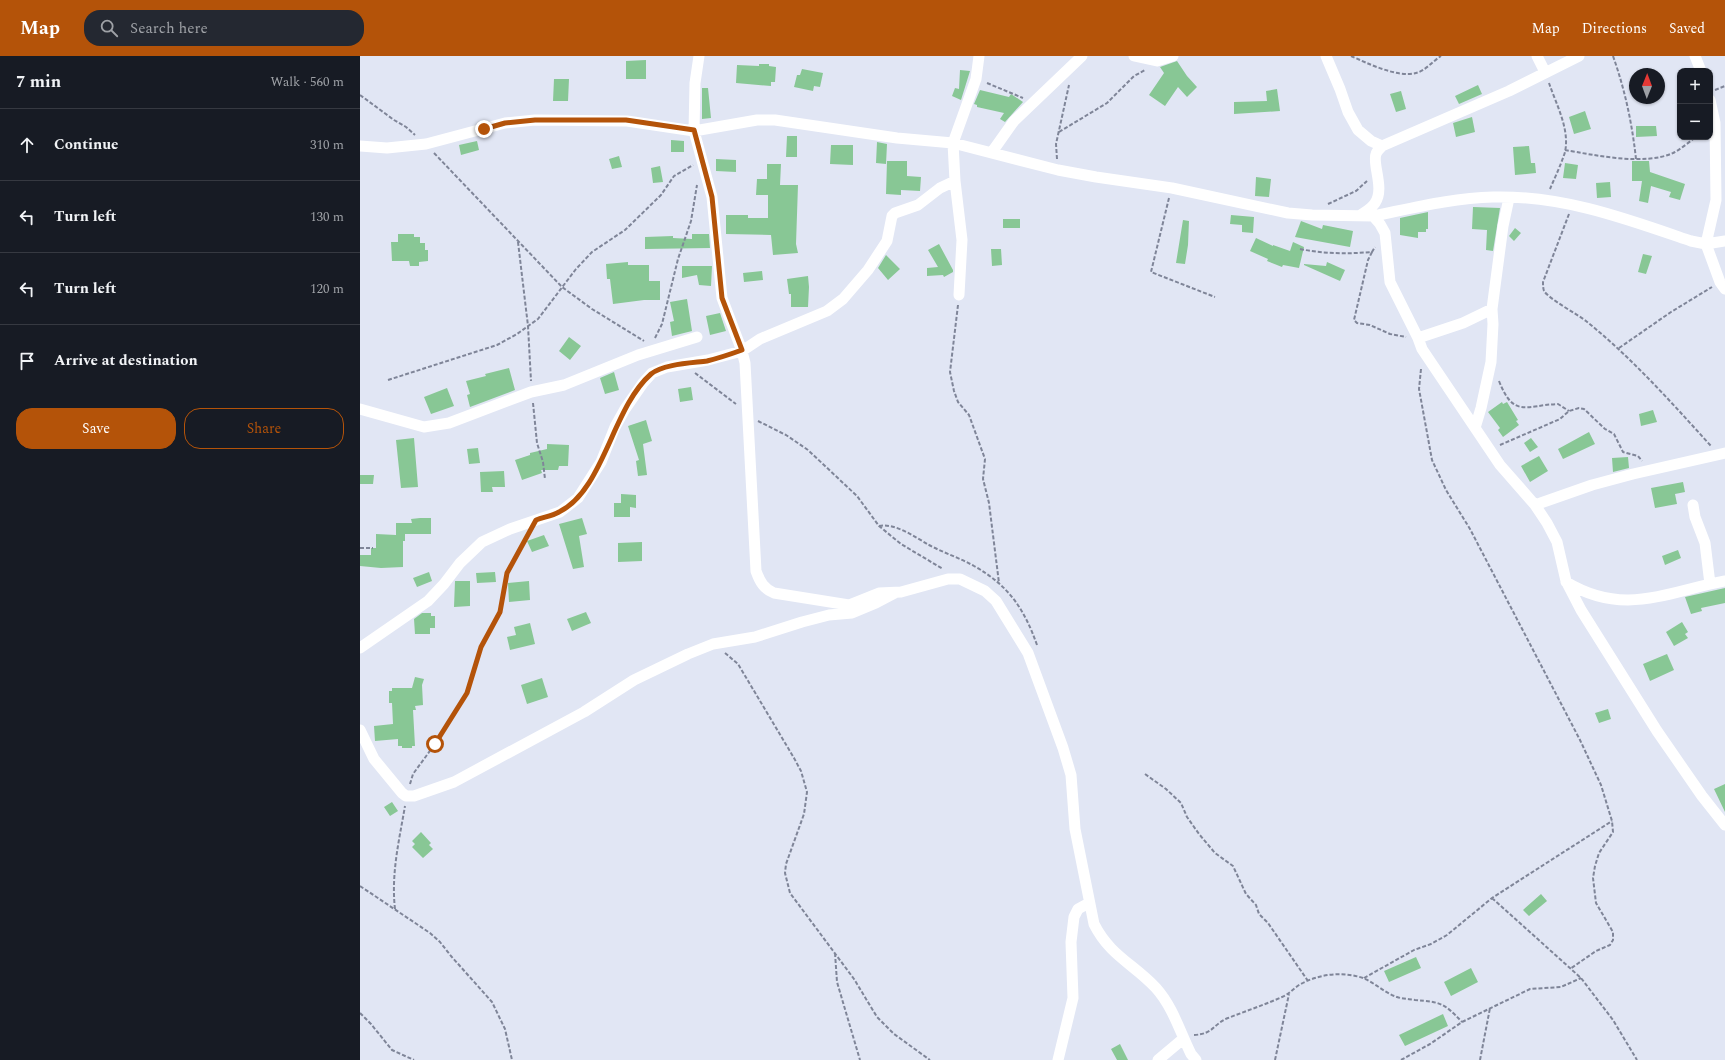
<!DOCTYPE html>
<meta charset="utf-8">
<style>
:root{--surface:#171b24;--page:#242831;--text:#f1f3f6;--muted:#9ea1a6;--line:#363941;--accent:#b45309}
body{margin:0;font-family:Spectral,serif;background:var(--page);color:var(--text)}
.controls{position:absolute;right:12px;top:12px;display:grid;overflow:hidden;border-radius:8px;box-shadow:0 1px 3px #0004}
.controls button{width:36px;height:36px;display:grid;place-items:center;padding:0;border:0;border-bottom:1px solid var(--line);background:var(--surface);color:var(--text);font:20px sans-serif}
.compass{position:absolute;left:1269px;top:12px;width:36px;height:36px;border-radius:50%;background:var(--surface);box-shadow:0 1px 3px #0004;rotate:1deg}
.stop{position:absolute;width:12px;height:12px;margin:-9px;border:3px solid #b45309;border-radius:50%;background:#fff}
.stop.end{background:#b45309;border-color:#fff;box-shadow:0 1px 4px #0008}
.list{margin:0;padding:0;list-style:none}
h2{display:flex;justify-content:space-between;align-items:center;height:52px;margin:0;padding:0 16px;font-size:17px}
h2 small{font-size:13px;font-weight:400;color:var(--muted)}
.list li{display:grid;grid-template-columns:26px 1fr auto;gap:12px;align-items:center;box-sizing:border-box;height:72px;padding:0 16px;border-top:1px solid var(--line)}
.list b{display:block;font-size:15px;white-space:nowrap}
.list em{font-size:13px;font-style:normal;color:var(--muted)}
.actions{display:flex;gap:8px;padding:12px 16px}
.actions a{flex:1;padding:9px 0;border:1px solid var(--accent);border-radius:16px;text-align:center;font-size:14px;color:var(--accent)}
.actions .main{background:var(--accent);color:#fff}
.icon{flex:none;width:22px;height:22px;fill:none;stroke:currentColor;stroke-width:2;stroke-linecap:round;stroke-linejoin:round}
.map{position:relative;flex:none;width:1365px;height:1004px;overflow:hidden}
header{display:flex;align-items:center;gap:24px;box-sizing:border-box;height:56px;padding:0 20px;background:var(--accent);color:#fff}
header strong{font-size:19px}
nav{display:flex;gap:22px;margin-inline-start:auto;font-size:14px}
.search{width:280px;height:36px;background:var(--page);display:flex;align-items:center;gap:10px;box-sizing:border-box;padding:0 14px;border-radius:16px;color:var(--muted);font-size:15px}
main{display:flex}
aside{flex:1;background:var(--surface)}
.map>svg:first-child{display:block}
.building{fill:#88c795}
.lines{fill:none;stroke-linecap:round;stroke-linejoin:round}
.path{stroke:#7f8598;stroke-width:2;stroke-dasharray:4 2;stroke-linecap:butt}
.minor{stroke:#fff;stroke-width:11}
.route{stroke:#b45309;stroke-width:5}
</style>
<header>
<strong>Map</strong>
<div class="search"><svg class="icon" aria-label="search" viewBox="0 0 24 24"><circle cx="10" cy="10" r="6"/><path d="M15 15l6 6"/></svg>Search here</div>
<nav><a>Map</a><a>Directions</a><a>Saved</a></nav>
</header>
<main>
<aside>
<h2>7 min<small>Walk · 560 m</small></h2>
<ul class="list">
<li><svg class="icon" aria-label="ahead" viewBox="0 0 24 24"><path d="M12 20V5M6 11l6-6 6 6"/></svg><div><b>Continue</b></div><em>310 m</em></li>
<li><svg class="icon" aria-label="left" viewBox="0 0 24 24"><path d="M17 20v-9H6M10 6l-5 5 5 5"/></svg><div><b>Turn left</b></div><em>130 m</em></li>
<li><svg class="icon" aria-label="left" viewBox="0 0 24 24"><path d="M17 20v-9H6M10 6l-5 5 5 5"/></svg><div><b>Turn left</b></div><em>120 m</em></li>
<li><svg class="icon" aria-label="arrive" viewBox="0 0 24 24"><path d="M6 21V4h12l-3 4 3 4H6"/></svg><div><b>Arrive at destination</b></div></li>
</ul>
<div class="actions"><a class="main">Save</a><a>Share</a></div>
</aside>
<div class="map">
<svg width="1365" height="1004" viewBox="0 0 1365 1004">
<rect width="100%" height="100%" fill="#e1e6f4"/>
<path class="building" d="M286,4V23H266V5Z
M817,5L827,20L837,31L827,41L818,31L805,50L789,39L804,17L800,11Z
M399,8H409V10L416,11L415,26H411V30L376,27L377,9L399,10Z
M442,13L463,17L460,31L454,30L453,35L434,31L437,19H440Z
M600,14L610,15L601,44L592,40L595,32L599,33Z
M194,23H209L208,45H193Z
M1118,29L1122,38L1099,48L1095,40Z
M342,32H348L351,62L342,63Z
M917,33L920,55L874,58V46L907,45L906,35Z
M620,34L649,41L651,38L663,46L645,66L640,63L644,57L617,51V49L614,48Z
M1041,35L1046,53L1036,56L1030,38Z
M1225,55L1231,73L1214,78L1209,61Z
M1112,61L1115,76L1096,81L1093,67Z
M1276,70H1296L1297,80L1276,81Z
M427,80H437V101H426Z
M311,84L324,85V96H311Z
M117,85L119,94L101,99L99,89Z
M517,86L527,88L526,108L516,107Z
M471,89H493V109L470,108Z
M1169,90L1171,107H1175L1176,117L1155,119L1153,91Z
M259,100L262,111L252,113L249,103Z
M356,103L376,104V116L356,115Z
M527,105H547V120L561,121L560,135L541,134V139L526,138Z
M1272,105H1289L1290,116L1325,128L1320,144L1309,141L1311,136L1291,130L1288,147L1279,145L1282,125H1272Z
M1205,107L1218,109L1216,123L1203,122Z
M407,108H421L420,129H438L436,188L438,197L413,199L411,179L366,178V159H388V162H408V139H396L397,123H407Z
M300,110L303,126L293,127L291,112Z
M896,121L911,123L909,141L895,140Z
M1250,126L1251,141L1237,142L1236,127Z
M1113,151L1140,152L1133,195L1126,194L1127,174L1112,173Z
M1068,156V173H1066V176H1058V182L1040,179V162Z
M871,159L894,161L893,177L882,176V169L870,168Z
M643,163H660V172H643Z
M823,164L829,165L828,189L825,208L816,207Z
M941,165L962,173L963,169L993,175L990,191L935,181Z
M1155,172L1161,177L1154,185L1149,180Z
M38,178H54V181H60V187H65V194H68V205L59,206V210H50L49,205H32L31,186H38Z
M332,178H349L350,192L285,193V181L313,180V182L332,183Z
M896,182L913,190V189L930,195L933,186L944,191L939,212L923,209L922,211L907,205L908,203L890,195Z
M579,188L593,214V216L584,221L583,219L567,220V212L578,211L568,194Z
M631,193H641L642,209L632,210Z
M1283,198L1292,200L1286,218L1278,216Z
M526,199L540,213L528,224L518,212Z
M268,206V209H289V225H300V244H284L253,248L250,223H247L246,208Z
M967,206L985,214L980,225L944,209V208L966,210Z
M322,210H352L351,230L339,229L337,219L322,222Z
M402,215L403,224L384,226L383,217Z
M448,220L449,231L448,251H431V238H429L427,223Z
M327,243L332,275L312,280L310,266L314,265L310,246Z
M360,257L366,275L350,279L346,260Z
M209,281L221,290L210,304L199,295Z
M149,312L155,334L110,351L107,339L110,338L106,325L126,320L125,318Z
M254,316L259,334L245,338L240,322Z
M331,331L333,344L320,346L318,333Z
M87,332L94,350L71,358L64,341Z
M1142,346L1143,348L1147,346L1158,364L1156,365L1159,369L1143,381L1138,374L1140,372L1128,356Z
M1293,354L1297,366L1281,370L1279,358Z
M286,364L292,385L283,388L287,419L278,420L276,405L279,404L268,370Z
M1229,376L1235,388L1203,403L1198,393Z
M54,382L58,431L41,432L36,384Z
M1171,382L1178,391L1170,396L1164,387Z
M187,388L209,389L208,410H199L198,414H181L182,417L162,424L155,404L170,399V397L187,393Z
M118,392L120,407L109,408L107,393Z
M1179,400L1188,415L1170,426L1161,410Z
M1268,401L1269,412L1253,416L1252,402Z
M144,415L145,431H132L133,436H121L120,416Z
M0,419H14L13,428H0Z
M1323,426L1325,436L1315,438L1317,448L1295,452L1291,432Z
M261,438L276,439V452L270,451V461H254V447H261Z
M60,462H71V478H45V485H43V511L21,512L0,510V499H11V492H16V478L36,479V467H52L51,463Z
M222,462L227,478L219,480L224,511L213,513L199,468Z
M184,479L189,490L172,496L167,485Z
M282,486V505L258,506V487Z
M1318,494L1321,502L1305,509L1302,500Z
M69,516L72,525L57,531L53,522Z
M135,516L136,526L117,527L116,517Z
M95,525H110V550L94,551Z
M169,525L170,544L149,546L148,527Z
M1365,532V547L1341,552L1342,555L1331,558L1325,541Z
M226,556L231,567L212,575L207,563Z
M62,557H71V560H75V572H70V578H55L54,563Z
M1322,566L1328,576L1325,578L1328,582L1314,590L1306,576Z
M170,567L175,588L150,594L147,581L156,579L154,571Z
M1307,598L1314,614L1290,625L1283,608Z
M55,621L64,623L62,629L63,649L55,650L56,654H53L55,690H52V692H42V690H38V683L15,685L14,670L33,668L32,647H29V635H32V632H52Z
M182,622L188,641L167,648L161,629Z
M1248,653L1251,663L1239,667L1235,657Z
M1365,728V756L1354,733Z
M32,746L38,755L30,760L24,751Z
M61,776L71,787L69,789L73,793L63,802L52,791L55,788L52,785Z
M1181,838L1187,845L1169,860L1163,854Z
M1056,901L1061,912L1029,926L1024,915Z
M1111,912L1118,926L1091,940L1084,926Z
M1083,958L1088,970L1045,990L1039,979Z
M760,988L768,1004H757L751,993Z"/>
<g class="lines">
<path class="path" d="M991,0C1007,7 1037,22 1056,17C1065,15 1073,5 1081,0
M1253,0C1265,34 1272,67 1276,103
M627,27L663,42
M1189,27C1196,48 1210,73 1205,96C1201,109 1195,121 1190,133
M1355,34L1365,30
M0,39L34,64L46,71L55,79
M699,76L747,47L774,20L785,14
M1205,94C1234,99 1285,110 1313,97C1321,93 1329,86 1336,81
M74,97L202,231L232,253L284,285
M697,103L696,88L709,29
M809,142L791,216L855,241
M968,148L996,135L1007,125
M1209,158L1183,226C1183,229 1183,232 1184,235C1189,243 1217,258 1226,265C1272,302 1311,346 1351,390
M158,186L168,270L171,325
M940,193C964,198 988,198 1012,196L1015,191
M1012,196L1008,204L994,264L997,267L1010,269L1030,278L1046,281
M598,249L590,316L594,335L598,346L609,359L625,403L623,423L629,447L639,527
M295,282L302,268L318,203L331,165L337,129
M1259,292L1311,256L1352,231
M1061,313L1059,333L1072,404L1086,434L1110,473L1220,684L1241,729L1252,765L1253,776L1239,797L1235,810L1233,822L1236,847L1253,876V884L1250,889L1236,895L1210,913
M335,317L376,348
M28,324L137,289L157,278L178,263L216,213L232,196L265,174L301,139L314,120L333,109
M1139,325C1154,363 1166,349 1198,348L1209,355
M173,347L177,387L183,406L185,423
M398,365L426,379L448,394L497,440L519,470L541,488L583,513
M1140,389L1200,363L1209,355L1219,352L1224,353L1245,373L1254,378L1263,396L1278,400L1282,405
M519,470C536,467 555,481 569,489C584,497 600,502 614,510C648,529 664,552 677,589
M0,492H13
M365,597L378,608L434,702L441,715L447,736L444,758L426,808L425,817L430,837L494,923L517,961L534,978L570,1004
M785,718L806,733L821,747L827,761L839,778L855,797L873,810L886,838L896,849L899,858L908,867L948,925
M50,728L53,718L75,688L107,637L121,591L140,556L147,517L168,479
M0,830L70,877L80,886L91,900L132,946L145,973L152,1004
M1132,842L1221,922L1253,964L1277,1004
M35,853C31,818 39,785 45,750
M475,897L477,926L500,1004
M1004,922L1054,894L1071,888L1087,879L1132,842L1252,765
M0,957L11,968L32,994L54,1004
M834,979C854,978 853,968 868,962C886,955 904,949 922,941C929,938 933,933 939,929C958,918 982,915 1003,922C1015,927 1025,937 1037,941C1043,943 1049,943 1055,944C1081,946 1084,947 1102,966
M915,1004L929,938
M1041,1004L1070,988L1102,966L1170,933L1201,931L1221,922
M1120,1004L1130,952"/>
<path class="minor" d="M339,0L335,27L334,75L352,141L362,242L382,295L385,307L396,515C400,526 404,533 414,537L489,549L519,537L541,536L588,523H600L625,535L636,545L668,597L703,692L711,719L715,773L734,868C750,900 774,908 796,932C813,951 820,976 831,998L836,1004
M774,0L797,5L813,0
M966,0L980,33L988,56L998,74L1011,85L1022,90
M1177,0L1185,16
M1335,0L1341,15
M1350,44L1355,67L1356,144L1346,188L1365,185
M0,90L27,92L66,88L145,67L175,64L267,65L334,75L397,64H415L537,82L593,87L698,114L736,121L812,132L928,157L952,159L1013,160L1020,168L1025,177L1030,226L1058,282L1062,293L1140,409L1175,449L1187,467L1197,486L1206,525L1221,554L1297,675L1342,740L1365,769
M632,96L654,65L722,0
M1001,159C1005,156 1012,152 1015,147C1025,133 1012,108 1016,98C1017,95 1020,92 1022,90L1149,35L1219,0
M1013,160C1053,152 1093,142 1133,141C1203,139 1267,163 1331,185L1346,188L1360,226L1365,233
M599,239L602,184L595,125L593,87L616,23L619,0
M1058,282L1103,267L1132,253
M0,353L64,371L89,367L171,336L204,329L278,299L337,281
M1115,372L1121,352L1131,306L1133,268L1132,253L1143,170L1149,142
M1175,449L1232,429L1273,418L1365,397
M1333,449L1335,461L1345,487L1350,528
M1206,526C1264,561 1306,536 1365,525
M0,592L68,545L84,528L100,507L122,486L150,473L200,456L218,442L241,406L255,371L265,353L283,327L292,317L307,311L348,304L382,295L400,283L467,255L483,243L508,214L527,185L532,160L535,157L558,149L580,132L595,125
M0,674L14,703L42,737L46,740H54L94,726L224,656L274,624L328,598L353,588L395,581L442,566L469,559L492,557L516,547L535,537
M698,1004L713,942L711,886L714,861L718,853L729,847
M798,1004L823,983"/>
</g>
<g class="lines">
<path class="route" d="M75,688L107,637L121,591L140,556L147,517L176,464C184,461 192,460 199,456C244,434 252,352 291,318C303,308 332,307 347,305C359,302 371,298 382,294L362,242L352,141L334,74L266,64H175L145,67L124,73"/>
</g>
</svg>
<div class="controls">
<button>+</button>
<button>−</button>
</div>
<svg class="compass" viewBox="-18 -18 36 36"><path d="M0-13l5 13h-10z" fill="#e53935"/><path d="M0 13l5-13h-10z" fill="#9ea1a6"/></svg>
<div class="stop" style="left:75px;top:688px"></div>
<div class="stop end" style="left:124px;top:73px"></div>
</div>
</main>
